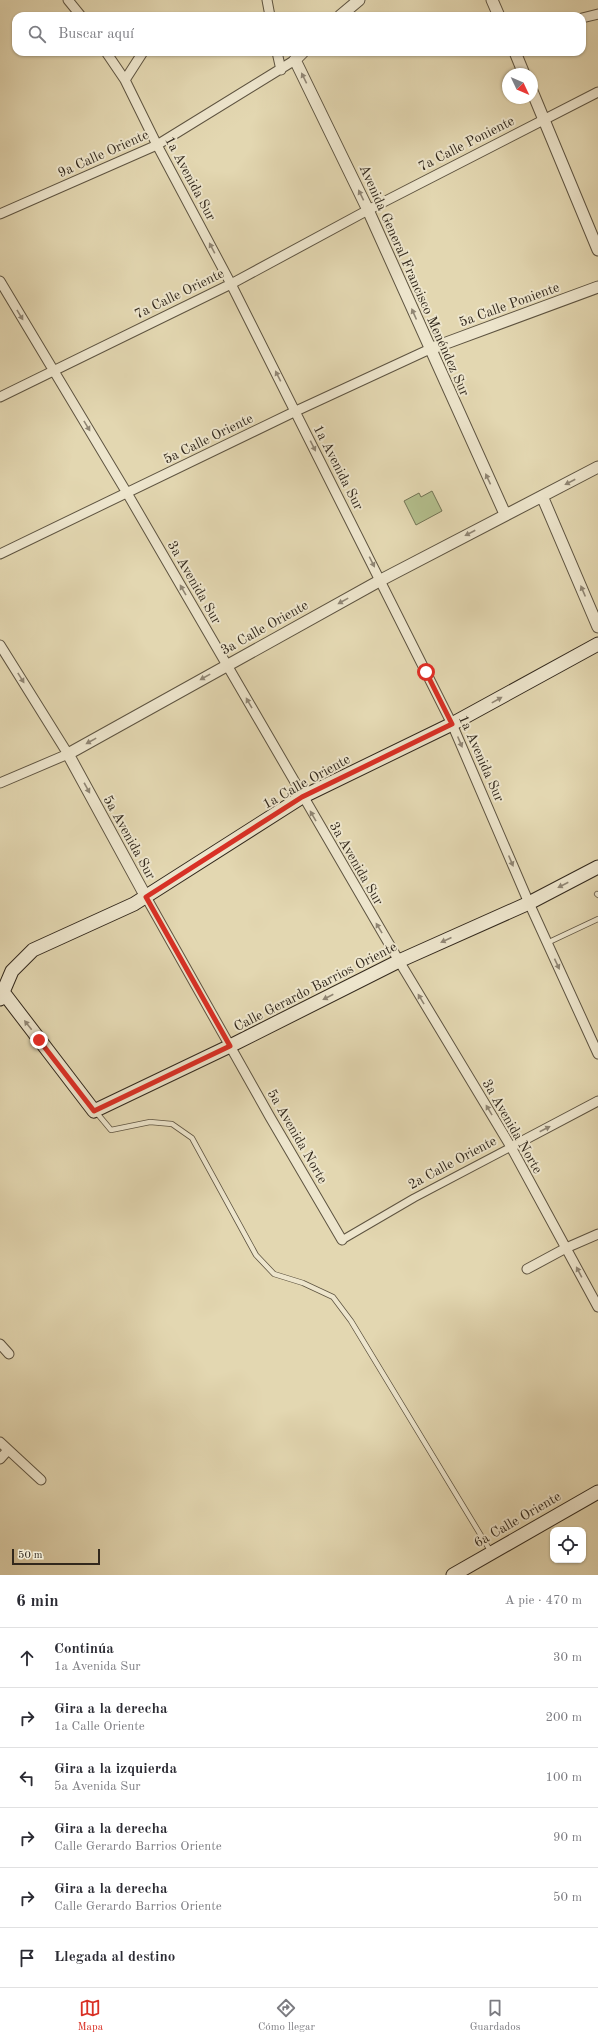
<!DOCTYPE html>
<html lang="es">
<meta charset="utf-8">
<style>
:root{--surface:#fff;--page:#f7f7f7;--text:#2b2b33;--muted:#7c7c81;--line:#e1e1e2;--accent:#d93025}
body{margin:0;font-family:"Old Standard TT",serif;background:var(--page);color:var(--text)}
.controls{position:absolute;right:12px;bottom:12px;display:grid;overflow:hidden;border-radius:8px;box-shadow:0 1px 3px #0004}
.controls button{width:36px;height:36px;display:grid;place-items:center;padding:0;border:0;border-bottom:1px solid var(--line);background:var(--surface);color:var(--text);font:20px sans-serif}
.compass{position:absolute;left:502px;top:68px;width:36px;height:36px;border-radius:50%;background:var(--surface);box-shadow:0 1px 3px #0004;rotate:134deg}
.scale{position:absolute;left:12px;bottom:10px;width:88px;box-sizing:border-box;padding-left:4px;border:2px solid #32281c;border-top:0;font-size:11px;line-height:14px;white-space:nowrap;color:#32281c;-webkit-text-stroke:3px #ede5cc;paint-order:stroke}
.stop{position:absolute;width:12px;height:12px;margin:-9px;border:3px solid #d93025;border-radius:50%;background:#fff}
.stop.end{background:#d93025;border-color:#fff;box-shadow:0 1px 4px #0008}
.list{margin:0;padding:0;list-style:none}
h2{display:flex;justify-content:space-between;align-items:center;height:52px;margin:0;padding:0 16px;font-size:17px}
h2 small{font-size:13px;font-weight:400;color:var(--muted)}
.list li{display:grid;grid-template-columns:26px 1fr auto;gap:12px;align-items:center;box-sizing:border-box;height:60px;padding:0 16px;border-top:1px solid var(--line)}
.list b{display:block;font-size:15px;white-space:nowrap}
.list p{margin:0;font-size:13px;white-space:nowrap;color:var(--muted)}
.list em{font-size:13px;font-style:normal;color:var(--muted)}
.icon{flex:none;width:22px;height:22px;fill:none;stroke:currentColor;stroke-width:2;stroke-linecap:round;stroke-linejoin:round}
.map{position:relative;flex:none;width:598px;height:1575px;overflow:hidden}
.search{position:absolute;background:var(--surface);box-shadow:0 1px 3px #0004;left:12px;right:12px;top:12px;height:44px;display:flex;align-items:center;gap:10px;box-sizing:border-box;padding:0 14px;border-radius:12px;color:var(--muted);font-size:15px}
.sheet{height:412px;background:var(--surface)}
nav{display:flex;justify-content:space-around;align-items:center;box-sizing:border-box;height:56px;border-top:1px solid var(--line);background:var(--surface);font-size:11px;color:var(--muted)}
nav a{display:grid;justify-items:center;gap:2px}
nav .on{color:var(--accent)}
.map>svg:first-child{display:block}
.green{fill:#b3be8c;stroke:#727354}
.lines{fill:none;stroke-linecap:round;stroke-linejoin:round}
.service-casing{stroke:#5e5441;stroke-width:6}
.pedestrian-casing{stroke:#5e5441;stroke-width:9}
.minor-casing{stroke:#5e5441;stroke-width:11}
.tertiary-casing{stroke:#5e5441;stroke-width:13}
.secondary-casing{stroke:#32281c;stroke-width:15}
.service{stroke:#ede5cc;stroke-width:4.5}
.pedestrian{stroke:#ede5cc;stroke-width:7}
.minor{stroke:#ede5cc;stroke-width:9}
.tertiary{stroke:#ede5cc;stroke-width:11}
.secondary{stroke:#ede5cc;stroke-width:13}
.oneway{fill:#908674}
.route{stroke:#d93025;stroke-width:5}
.labels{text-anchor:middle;stroke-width:4;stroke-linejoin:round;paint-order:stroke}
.street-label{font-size:14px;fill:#32281c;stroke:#ede5cc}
</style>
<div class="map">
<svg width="598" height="1575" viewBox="0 0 598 1575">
<rect width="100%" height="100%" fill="#e3d7b1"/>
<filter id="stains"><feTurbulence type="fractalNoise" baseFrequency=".005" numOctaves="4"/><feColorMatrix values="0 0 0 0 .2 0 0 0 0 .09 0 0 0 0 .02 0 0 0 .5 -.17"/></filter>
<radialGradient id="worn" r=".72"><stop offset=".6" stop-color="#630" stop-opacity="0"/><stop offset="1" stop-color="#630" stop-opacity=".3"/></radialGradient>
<path class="green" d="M432,491L442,511L416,525L404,501L419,493L421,497Z"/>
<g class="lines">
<g class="service-casing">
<path id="service" d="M597,894L598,895
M547,943L598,919
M96,1112L111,1130L150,1122L172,1124L192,1138L256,1255L274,1274L303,1283L333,1297L351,1321L491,1552"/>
</g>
<g class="pedestrian-casing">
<path id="pedestrian" d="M342,1240L414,1198L511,1147"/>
</g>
<g class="minor-casing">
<path id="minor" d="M68,0L81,16
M267,0L270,16
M582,18L598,14
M106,52L125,80L157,145L231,284L452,724L529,903L598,1054
M277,52L281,70
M125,80L143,52
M0,214L157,145L295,60
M0,281L127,493L399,961L511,1147L598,1307
M0,397L231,284L368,210L598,92
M0,554L296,411L430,349
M0,645L68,754L0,783
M146,897L270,1117L342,1240
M511,1147L598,1101
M527,1269L566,1248L598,1234
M0,1344L9,1354
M0,1442L41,1480
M0,1459L8,1450"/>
</g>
<g class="tertiary-casing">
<path id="tertiary" d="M492,0L499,16
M340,16L359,0
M303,52L295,60L368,210L505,514
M515,52L524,74
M532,91L598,250
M430,349L598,287
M542,496L598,627
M146,897L68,754L381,580L598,467"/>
</g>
<g class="secondary-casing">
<path id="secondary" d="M3,992L94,1111L230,1046L399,961L529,903L598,867
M0,999L12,971L33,950L134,904L302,797L452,724L598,644
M453,1575L598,1492"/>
</g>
<use href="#service" class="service"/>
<use href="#pedestrian" class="pedestrian"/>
<use href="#minor" class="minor"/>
<use href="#tertiary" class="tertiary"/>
<use href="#secondary" class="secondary"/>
</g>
<defs><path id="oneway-solid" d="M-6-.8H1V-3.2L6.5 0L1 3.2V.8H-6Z"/></defs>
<g class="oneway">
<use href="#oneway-solid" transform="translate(304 78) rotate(-116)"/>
<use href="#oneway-solid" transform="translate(361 195) rotate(-116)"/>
<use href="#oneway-solid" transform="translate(212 248) rotate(-118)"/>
<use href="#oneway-solid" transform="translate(414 314) rotate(-114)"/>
<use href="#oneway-solid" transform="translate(20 315) rotate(59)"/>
<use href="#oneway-solid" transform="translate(278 376) rotate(-117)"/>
<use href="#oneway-solid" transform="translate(87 426) rotate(59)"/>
<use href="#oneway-solid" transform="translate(313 446) rotate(63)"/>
<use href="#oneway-solid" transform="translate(488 479) rotate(-115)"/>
<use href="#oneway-solid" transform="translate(570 482) rotate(152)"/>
<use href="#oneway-solid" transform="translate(470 533) rotate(152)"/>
<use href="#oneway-solid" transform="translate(372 562) rotate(63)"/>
<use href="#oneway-solid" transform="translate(183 590) rotate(-120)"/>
<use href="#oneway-solid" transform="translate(583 591) rotate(-113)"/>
<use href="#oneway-solid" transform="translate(343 601) rotate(151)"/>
<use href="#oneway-solid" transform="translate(205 677) rotate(151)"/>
<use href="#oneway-solid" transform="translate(21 678) rotate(58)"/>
<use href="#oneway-solid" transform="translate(497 700) rotate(-29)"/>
<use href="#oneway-solid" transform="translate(249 703) rotate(-120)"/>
<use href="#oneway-solid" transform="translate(91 741) rotate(151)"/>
<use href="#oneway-solid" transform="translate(460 742) rotate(67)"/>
<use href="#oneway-solid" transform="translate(87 788) rotate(61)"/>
<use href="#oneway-solid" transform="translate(313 816) rotate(-120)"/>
<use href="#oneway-solid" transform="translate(511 861) rotate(67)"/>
<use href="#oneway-solid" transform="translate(563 885) rotate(153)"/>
<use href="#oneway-solid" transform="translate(379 928) rotate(-121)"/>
<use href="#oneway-solid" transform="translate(446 940) rotate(156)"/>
<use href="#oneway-solid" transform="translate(557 964) rotate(65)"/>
<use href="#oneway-solid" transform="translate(328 997) rotate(153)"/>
<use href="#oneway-solid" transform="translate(421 999) rotate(-121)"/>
<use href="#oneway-solid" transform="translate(28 1025) rotate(-128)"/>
<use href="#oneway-solid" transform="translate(489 1110) rotate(-121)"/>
<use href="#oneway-solid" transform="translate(545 1129) rotate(-27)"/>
<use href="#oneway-solid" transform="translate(579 1272) rotate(-118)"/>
</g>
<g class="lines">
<path class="route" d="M39,1040L94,1111L230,1046L146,897L302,797L452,724L426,672"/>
</g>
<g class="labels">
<g class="street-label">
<text transform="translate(466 143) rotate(-27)" y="5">7a Calle Poniente</text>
<text transform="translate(103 153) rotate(-24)" y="5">9a Calle Oriente</text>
<text transform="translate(191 178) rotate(62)" y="5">1a Avenida Sur</text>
<text transform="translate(415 280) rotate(66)" y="5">Avenida General Francisco Menéndez Sur</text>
<text transform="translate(179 293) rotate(-26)" y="5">7a Calle Oriente</text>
<text transform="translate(509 304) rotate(-20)" y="5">5a Calle Poniente</text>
<text transform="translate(208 438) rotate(-26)" y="5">5a Calle Oriente</text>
<text transform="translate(339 467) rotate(63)" y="5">1a Avenida Sur</text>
<text transform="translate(195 582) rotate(60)" y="5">3a Avenida Sur</text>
<text transform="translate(264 627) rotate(-29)" y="5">3a Calle Oriente</text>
<text transform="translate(482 758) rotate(66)" y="5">1a Avenida Sur</text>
<text transform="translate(306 781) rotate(-29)" y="5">1a Calle Oriente</text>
<text transform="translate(130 837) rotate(61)" y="5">5a Avenida Sur</text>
<text transform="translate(357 863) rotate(60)" y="5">3a Avenida Sur</text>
<text transform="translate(315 986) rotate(-27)" y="5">Calle Gerardo Barrios Oriente</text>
<text transform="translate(513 1126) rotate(60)" y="5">3a Avenida Norte</text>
<text transform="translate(298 1136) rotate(60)" y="5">5a Avenida Norte</text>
<text transform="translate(452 1162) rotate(-28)" y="5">2a Calle Oriente</text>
<text transform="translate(517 1519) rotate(-30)" y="5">6a Calle Oriente</text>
</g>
</g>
<rect width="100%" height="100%" filter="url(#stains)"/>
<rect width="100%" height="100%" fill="url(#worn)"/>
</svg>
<div class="controls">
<button><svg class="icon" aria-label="locate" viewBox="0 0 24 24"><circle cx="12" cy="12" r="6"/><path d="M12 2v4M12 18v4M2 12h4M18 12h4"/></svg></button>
</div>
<svg class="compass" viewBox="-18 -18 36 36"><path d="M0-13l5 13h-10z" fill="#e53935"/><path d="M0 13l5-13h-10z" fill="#7c7c81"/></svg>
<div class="scale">50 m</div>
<div class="stop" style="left:426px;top:672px"></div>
<div class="stop end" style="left:39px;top:1040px"></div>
<div class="search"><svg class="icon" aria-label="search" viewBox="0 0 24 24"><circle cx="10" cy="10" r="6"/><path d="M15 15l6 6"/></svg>Buscar aquí</div>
</div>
<section class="sheet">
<h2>6 min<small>A pie · 470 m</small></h2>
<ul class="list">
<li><svg class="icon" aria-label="ahead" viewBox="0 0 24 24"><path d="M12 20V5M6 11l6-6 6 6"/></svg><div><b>Continúa</b><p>1a Avenida Sur</p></div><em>30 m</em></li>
<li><svg class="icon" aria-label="right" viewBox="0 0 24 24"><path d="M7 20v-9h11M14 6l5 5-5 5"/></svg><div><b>Gira a la derecha</b><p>1a Calle Oriente</p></div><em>200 m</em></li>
<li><svg class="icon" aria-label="left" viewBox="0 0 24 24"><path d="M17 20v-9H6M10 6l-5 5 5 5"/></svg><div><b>Gira a la izquierda</b><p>5a Avenida Sur</p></div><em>100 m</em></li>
<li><svg class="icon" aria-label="right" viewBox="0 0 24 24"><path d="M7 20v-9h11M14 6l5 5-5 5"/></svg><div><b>Gira a la derecha</b><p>Calle Gerardo Barrios Oriente</p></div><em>90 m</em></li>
<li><svg class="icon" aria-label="right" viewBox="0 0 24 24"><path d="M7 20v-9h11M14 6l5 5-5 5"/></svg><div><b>Gira a la derecha</b><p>Calle Gerardo Barrios Oriente</p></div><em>50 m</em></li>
<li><svg class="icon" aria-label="arrive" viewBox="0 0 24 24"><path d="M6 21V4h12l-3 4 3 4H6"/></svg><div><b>Llegada al destino</b></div></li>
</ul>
</section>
<nav>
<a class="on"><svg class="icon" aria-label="map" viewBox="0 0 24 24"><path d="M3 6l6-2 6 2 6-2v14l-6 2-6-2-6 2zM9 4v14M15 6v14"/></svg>Mapa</a>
<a><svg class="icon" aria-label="directions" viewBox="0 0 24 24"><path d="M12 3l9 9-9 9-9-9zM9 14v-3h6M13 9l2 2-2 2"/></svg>Cómo llegar</a>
<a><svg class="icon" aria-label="saved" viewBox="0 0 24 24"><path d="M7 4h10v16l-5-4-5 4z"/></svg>Guardados</a>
</nav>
